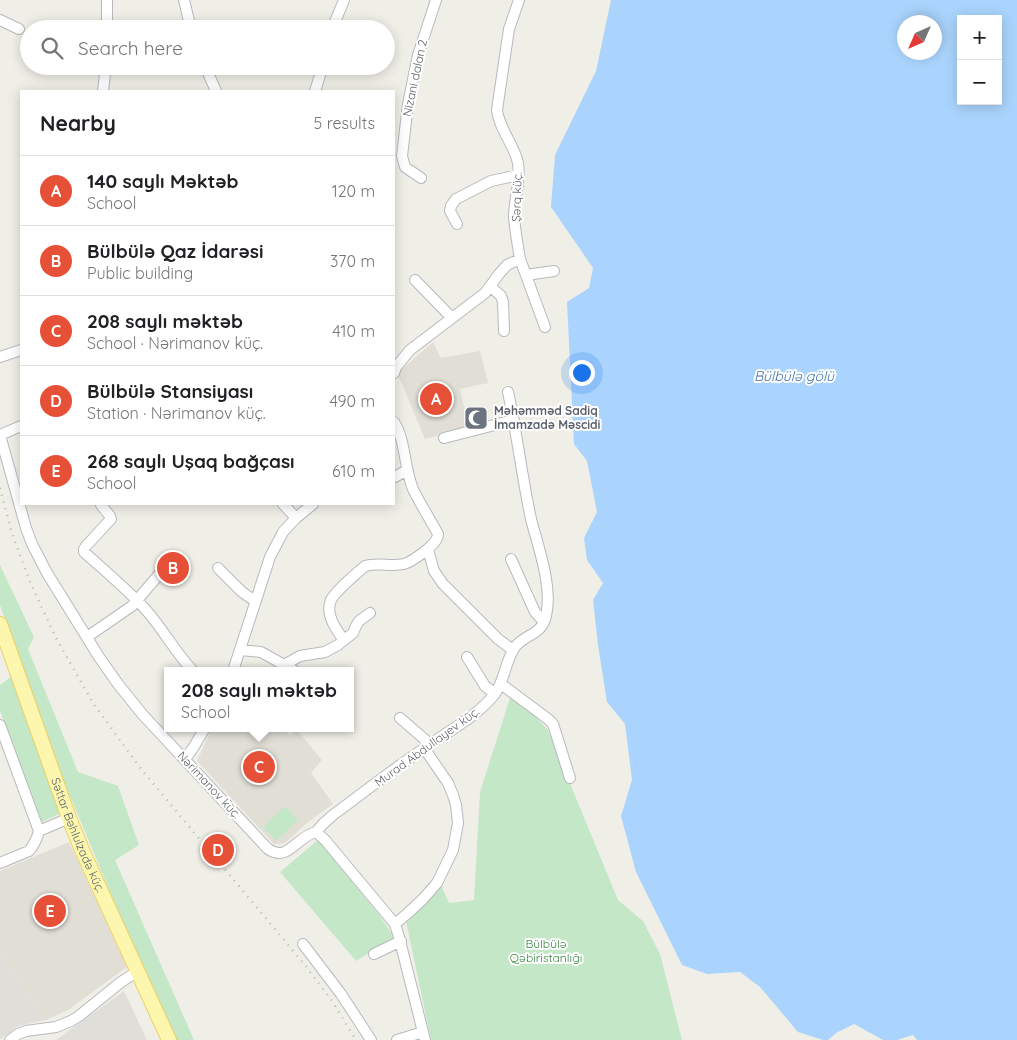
<!DOCTYPE html>
<meta charset="utf-8">
<style>
:root{--surface:#fff;--page:#f6f6f6;--text:#202124;--muted:#757577;--line:#e0e0e0;--accent:#e65037}
body{margin:0;font-family:Quicksand,sans-serif;background:var(--page);color:var(--text)}
.controls{position:absolute;right:15px;top:15px;display:grid;overflow:hidden;border-radius:0px;box-shadow:0 2px 12px #0003}
.controls button{width:45px;height:45px;display:grid;place-items:center;padding:0;border:0;border-bottom:1px solid var(--line);background:var(--surface);color:var(--text);font:25px sans-serif}
.compass{position:absolute;left:897px;top:15px;width:45px;height:45px;border-radius:50%;background:var(--surface);box-shadow:0 2px 12px #0003;rotate:225deg}
.you{position:absolute;left:581px;top:372px;width:18px;height:18px;margin:-12px;border:4px solid #fff;border-radius:50%;background:#1a73e8;box-shadow:0 0 0 8px #1a73e833}
.badge{display:grid;place-items:center;width:32px;height:32px;border-radius:50%;background:var(--accent);color:#fff;font-size:16px;font-weight:700}
.pin{position:absolute;translate:-50% -50%;border:2px solid #fff;box-shadow:0 1px 5px #0006}
.popup{position:absolute;left:164px;top:667px;width:190px;height:65px;box-sizing:border-box;display:grid;place-content:center;border-radius:0px;background:var(--surface);filter:drop-shadow(0 1px 4px #0005);font-size:16px;white-space:nowrap;color:var(--muted)}
.popup b{font-size:19px;color:var(--text)}
.popup::after{content:'';position:absolute;left:50%;top:100%;margin-left:-10px;border:10px solid transparent;border-top-color:var(--surface)}
.list{margin:0;padding:0;list-style:none}
h2{display:flex;justify-content:space-between;align-items:center;height:65px;margin:0;padding:0 20px;font-size:21px}
h2 small{font-size:16px;font-weight:400;color:var(--muted)}
.list li{display:grid;grid-template-columns:32px 1fr auto;gap:15px;align-items:center;box-sizing:border-box;height:70px;padding:0 20px;border-top:1px solid var(--line)}
.list b{display:block;font-size:19px;white-space:nowrap}
.list p{margin:0;font-size:16px;white-space:nowrap;color:var(--muted)}
.list em{font-size:16px;font-style:normal;color:var(--muted)}
.icon{flex:none;width:28px;height:28px;fill:none;stroke:currentColor;stroke-width:2;stroke-linecap:round;stroke-linejoin:round}
.map{position:relative;flex:none;width:1017px;height:1040px;overflow:hidden}
.search{position:absolute;background:var(--surface);box-shadow:0 2px 12px #0003;left:20px;top:20px;width:375px;height:55px;display:flex;align-items:center;gap:12px;box-sizing:border-box;padding:0 18px;border-radius:28px;color:var(--muted);font-size:19px}
.panel{position:absolute;background:var(--surface);box-shadow:0 2px 12px #0003;left:20px;top:90px;width:375px;height:415px;border-radius:0px}
.map>svg:first-child{display:block}
.industrial{fill:#dfded9}
.education{fill:#e0ded5}
.green{fill:#c4e7c7}
.water{fill:#aad4fd;fill-rule:evenodd}
.lines{fill:none;stroke-linecap:round;stroke-linejoin:round}
.minor-casing{stroke:#b7b9bd;stroke-width:12}
.major-casing{stroke:#efd061;stroke-width:16}
.minor{stroke:#fff;stroke-width:10}
.major{stroke:#fdf6af;stroke-width:14}
.rail{stroke:#b7b8b8;stroke-width:2.5;stroke-dasharray:1 6;stroke-linecap:butt}
.labels{text-anchor:middle;stroke-width:4;stroke-linejoin:round;paint-order:stroke}
.street-label{font-size:12px;fill:#5e6267;stroke:#fff}
.worship-label{font-size:12px;font-weight:bold;fill:#5b616d;stroke:#fff;text-anchor:start}
.park-label{font-size:12px;fill:#378540;stroke:#fff}
.water-label{font-size:14px;font-style:italic;fill:#4573b0;stroke:#fff}
</style>
<div class="map">
<svg width="1017" height="1040" viewBox="0 0 1017 1040">
<rect width="100%" height="100%" fill="#f0efe7"/>
<path class="industrial" d="M0,952L46,1020L18,1026L0,1039Z
M124,991L147,1040H56Z"/>
<path class="education" d="M433,342L441,358L480,351L488,383L460,389L469,428L425,439L399,377L402,369Z
M212,728H279L291,735L296,729L322,760L311,773L333,804L308,822L285,843L274,844L197,761Z
M69,842L127,967L68,1010L46,1020L0,952V871Z"/>
<path class="green" d="M0,565L34,637L28,649L78,772L118,786L139,845L115,860L194,1040H175L136,954L52,753L0,605Z
M11,677L61,813L42,822L0,711V685Z
M510,698L528,709L548,730L618,900L643,921L660,954L682,1040H431L406,921L441,885L449,903L474,900L480,792Z
M285,806L298,820L276,841L263,827Z
M318,840L380,916L394,937L356,961L280,872Z"/>
<path class="water" d="M611,0H1017V1040H917L913,1035L897,1040H883L854,1024L836,1033L828,1040H823L798,1032L760,987L740,972L707,974L682,965L636,872L621,816L632,780L625,724L607,702L598,645L593,600L603,583L587,560L584,538L597,512L587,461L574,444L567,302L589,288L593,268L551,207L555,155L596,71ZM961,19H998V101H961ZM904,22H934V52H904Z"/>
<g class="lines">
<g class="minor-casing">
<path id="minor" d="M107,0V29
M184,0L191,29
M0,20L19,29
M332,29L344,0
M205,66L216,91
M103,91L106,66
M315,91L323,66
M421,178L405,167L402,156L408,104L418,55L436,0
M457,224L450,211L451,206L456,199L491,181L518,175
M520,259L545,327
M526,275L554,271
M415,280L452,318
M490,286L501,296L503,302L504,331
M0,357L21,350
M394,373L396,367L410,350L485,293L499,274L507,265L520,259C518,246 515,231 514,217C514,199 521,181 518,163C514,144 499,129 497,110L509,29L519,0
M394,422C406,441 404,468 413,489C420,504 430,519 438,534C438,541 432,544 428,549L434,571L443,584L498,639L513,650
M0,435L26,528L32,544L47,573L99,657L118,684L143,715L268,849C288,863 297,836 316,832L325,840L395,924L399,937L425,1040
M0,435L21,426
M444,438L514,420
M394,476L395,477L407,470
M101,504V505L110,516L111,519L86,546L84,549V552C105,571 127,589 146,610C163,629 175,652 193,671
M283,504L296,518
M511,559L535,612L544,622
M218,568L242,592L255,601
M87,637L132,606L162,571
M344,640L353,633L356,626L359,621L370,613
M241,650L261,652L295,671
M467,657L485,686L495,694
M284,665L300,656L325,652L338,645L344,640C336,630 325,613 331,600C336,590 356,574 365,566C378,562 391,567 404,564C412,562 421,554 428,549
M233,671L270,557L283,532L296,518L313,504
M501,684L548,719L553,724L570,778
M400,718L430,744
M0,725L39,831C37,839 34,845 29,851L0,863
M185,759L193,748L205,728
M39,831L69,818
M316,832L323,824L333,815C363,793 393,769 425,748C448,731 475,718 494,695C505,681 505,661 515,647C525,634 542,635 546,616C553,586 538,547 531,519C522,477 517,434 508,392
M395,924L408,913L423,899L437,883L453,850L458,823L456,805L453,795L448,783L424,748
M303,944L341,994L371,1040
M374,954L401,941
M10,1040L18,1034L26,1031L56,1027L71,1021L79,1016L121,982L138,971
M397,1040L423,1032"/>
</g>
<g class="major-casing">
<g id="major">
<path id="s1" d="M0,624L69,818L82,850L169,1040"/>
</g>
</g>
<use href="#minor" class="minor"/>
<use href="#major" class="major"/>
<path class="rail" d="M0,488L12,534L30,582L56,638L93,703L141,769L304,964L332,1001L356,1040"/>
</g>
<defs>
<g id="mosque-square" transform="scale(1.25)"><rect x="-9" y="-9" width="18" height="18" rx="4" fill="#6b7280" stroke="#fff"/><path d="M3.5-4.9A6 6 0 1 0 3.5 4.9A5 5 0 1 1 3.5-4.9Z" fill="#fff"/></g>
</defs>
<g fill-rule="evenodd">
<use href="#mosque-square" x="476" y="418"/>
</g>
<g class="labels">
<g class="street-label">
<text transform="translate(415 78) rotate(-78)" y="4">Nizani dalan 2</text>
<text transform="translate(517 197) rotate(-88)" y="4">Şərq küç.</text>
<text transform="translate(427 747) rotate(-36)" y="4">Murad Abdullayev küç.</text>
<text transform="translate(209 785) rotate(47)" y="4">Nərimanov küç.</text>
<text dy="4" stroke="none"><textPath href="#s1" startOffset="225">Səttar Bəhlulzadə küç.</textPath></text>
</g>
<g class="worship-label">
<text x="494" y="415">Məhəmməd Sadiq<tspan x="494" dy="14">İmamzadə Məscidi</tspan></text>
</g>
<g class="park-label">
<text x="546" y="948">Bülbülə<tspan x="546" dy="14">Qəbiristanlığı</tspan></text>
</g>
<g class="water-label">
<text x="794" y="381">Bülbülə gölü</text>
</g>
</g>
</svg>
<div class="controls">
<button>+</button>
<button>−</button>
</div>
<svg class="compass" viewBox="-18 -18 36 36"><path d="M0-13l5 13h-10z" fill="#e53935"/><path d="M0 13l5-13h-10z" fill="#757577"/></svg>
<div class="you"></div>
<div class="pin badge" style="left:436px;top:399px">A</div>
<div class="pin badge" style="left:173px;top:568px">B</div>
<div class="pin badge" style="left:259px;top:767px">C</div>
<div class="popup"><b>208 saylı məktəb</b>School</div>
<div class="pin badge" style="left:218px;top:850px">D</div>
<div class="pin badge" style="left:50px;top:911px">E</div>
<div class="search"><svg class="icon" aria-label="search" viewBox="0 0 24 24"><circle cx="10" cy="10" r="6"/><path d="M15 15l6 6"/></svg>Search here</div>
<section class="panel">
<h2>Nearby<small>5 results</small></h2>
<ul class="list">
<li><span class="badge">A</span><div><b>140 saylı Məktəb</b><p>School</p></div><em>120 m</em></li>
<li><span class="badge">B</span><div><b>Bülbülə Qaz İdarəsi</b><p>Public building</p></div><em>370 m</em></li>
<li><span class="badge">C</span><div><b>208 saylı məktəb</b><p>School · Nərimanov küç.</p></div><em>410 m</em></li>
<li><span class="badge">D</span><div><b>Bülbülə Stansiyası</b><p>Station · Nərimanov küç.</p></div><em>490 m</em></li>
<li><span class="badge">E</span><div><b>268 saylı Uşaq bağçası</b><p>School</p></div><em>610 m</em></li>
</ul>
</section>
</div>
